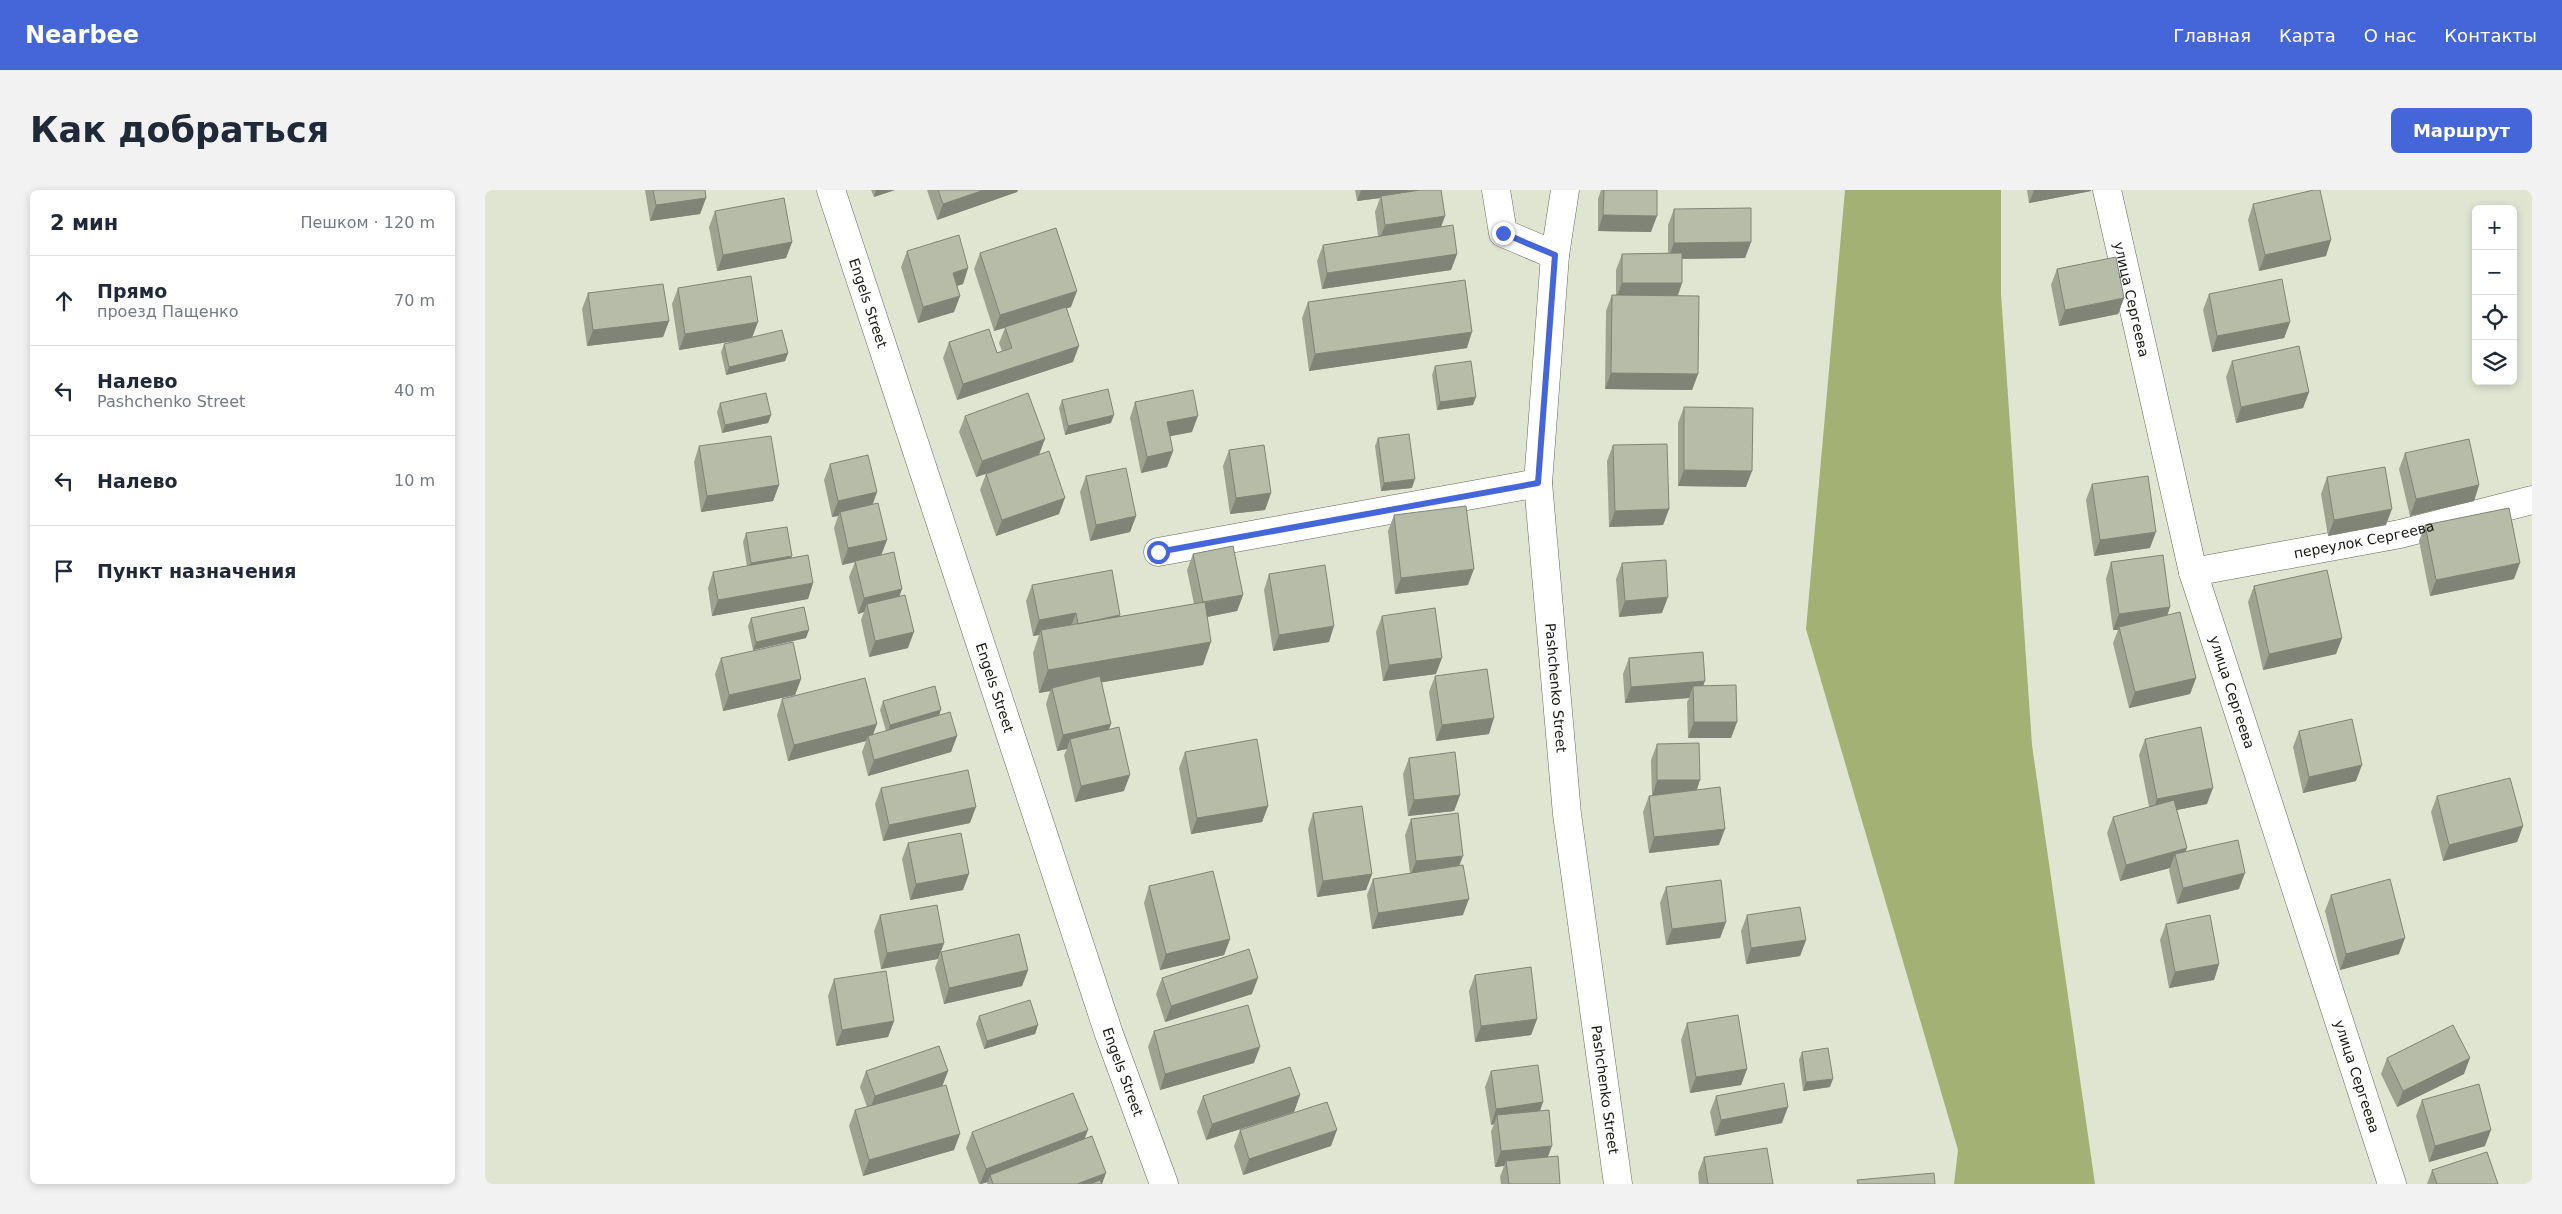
<!DOCTYPE html>
<html lang="ru">
<meta charset="utf-8">
<style>
:root{--surface:#fff;--page:#f2f2f3;--text:#1f2937;--muted:#747a83;--line:#e0e1e3;--accent:#4466d8}
body{margin:0;font-family:"DejaVu Sans",sans-serif;background:var(--page);color:var(--text)}
.controls{position:absolute;right:15px;top:15px;display:grid;overflow:hidden;border-radius:8px;box-shadow:0 2px 8px #0003}
.controls button{width:45px;height:45px;display:grid;place-items:center;padding:0;border:0;border-bottom:1px solid var(--line);background:var(--surface);color:var(--text);font:25px sans-serif}
.stop{position:absolute;width:15px;height:15px;margin:-11px;border:4px solid #4466d8;border-radius:50%;background:#fff}
.stop.end{background:#4466d8;border-color:#fff;box-shadow:0 1px 5px #0008}
.list{margin:0;padding:0;list-style:none}
h2{display:flex;justify-content:space-between;align-items:center;height:65px;margin:0;padding:0 20px;font-size:21px}
h2 small{font-size:16px;font-weight:400;color:var(--muted)}
.list li{display:grid;grid-template-columns:32px 1fr auto;gap:15px;align-items:center;box-sizing:border-box;height:90px;padding:0 20px;border-top:1px solid var(--line)}
.list b{display:block;font-size:19px;white-space:nowrap}
.list p{margin:0;font-size:16px;white-space:nowrap;color:var(--muted)}
.list em{font-size:16px;font-style:normal;color:var(--muted)}
.icon{flex:none;width:28px;height:28px;fill:none;stroke:currentColor;stroke-width:2;stroke-linecap:round;stroke-linejoin:round}
.map{position:relative;flex:none;width:2047px;height:994px;overflow:hidden;border-radius:8px}
header{display:flex;align-items:center;gap:30px;box-sizing:border-box;height:70px;padding:0 25px;background:var(--accent);color:#fff}
header strong{font-size:24px}
nav{display:flex;gap:28px;margin-inline-start:auto;font-size:18px}
.intro{display:flex;align-items:center;justify-content:space-between;box-sizing:border-box;height:120px;padding:0 30px}
h1{margin:0;font-size:35px}
.button{padding:12px 22px;border-radius:8px;background:var(--accent);color:#fff;font-size:18px;font-weight:700}
main{display:flex;gap:30px;padding:0 30px}
aside{flex:1;background:var(--surface);border-radius:8px;box-shadow:0 2px 8px #0003}
.map>svg:first-child{display:block}
.forest{fill:#a4b175}
.lines{fill:none;stroke-linecap:round;stroke-linejoin:round}
.minor-casing{stroke:#656958;stroke-width:29}
.minor{stroke:#fff;stroke-width:28}
.wall{fill:#9da291}
.shaded-wall{fill:#808476}
.building{fill:#b7bca9;stroke:#808476}
.route{stroke:#4466d8;stroke-width:6}
.labels{text-anchor:middle;stroke-width:4;stroke-linejoin:round;paint-order:stroke}
.street-label{font-size:14px;fill:#161710;stroke:#fff}
</style>
<header>
<strong>Nearbee</strong>
<nav><a>Главная</a><a>Карта</a><a>О нас</a><a>Контакты</a></nav>
</header>
<div class="intro"><h1>Как добраться</h1><a class="button">Маршрут</a></div>
<main>
<aside>
<h2>2 мин<small>Пешком · 120 m</small></h2>
<ul class="list">
<li><svg class="icon" aria-label="ahead" viewBox="0 0 24 24"><path d="M12 20V5M6 11l6-6 6 6"/></svg><div><b>Прямо</b><p>проезд Пащенко</p></div><em>70 m</em></li>
<li><svg class="icon" aria-label="left" viewBox="0 0 24 24"><path d="M17 20v-9H6M10 6l-5 5 5 5"/></svg><div><b>Налево</b><p>Pashchenko Street</p></div><em>40 m</em></li>
<li><svg class="icon" aria-label="left" viewBox="0 0 24 24"><path d="M17 20v-9H6M10 6l-5 5 5 5"/></svg><div><b>Налево</b></div><em>10 m</em></li>
<li><svg class="icon" aria-label="arrive" viewBox="0 0 24 24"><path d="M6 21V4h12l-3 4 3 4H6"/></svg><div><b>Пункт назначения</b></div></li>
</ul>
</aside>
<div class="map">
<svg width="2047" height="994" viewBox="0 0 2047 994">
<rect width="100%" height="100%" fill="#e0e5d1"/>
<path class="forest" d="M1360,0H1516V104L1547,555L1610,994H1469L1473,960L1321,439Z"/>
<g class="lines">
<g class="minor-casing">
<g id="minor">
<path id="s1" d="M346,0L624,844L679,994"/>
<path d="M1011,0L1018,43L1070,65"/>
<path id="s2" d="M1080,0L1070,65L1053,293L1082,624L1133,994"/>
<path id="s3" d="M1622,0L1708,382L1907,994"/>
<path d="M673,362L1053,293"/>
<path id="s4" d="M1708,382L1915,344L2047,310"/>
</g>
</g>
<use href="#minor" class="minor"/>
</g>
<path class="wall" d="M160,0H220L221,8L215,24L165,31Z
M386,0H410L389,7Z
M442,0H533L532,2L452,30Z
M870,0H956L960,26L956,37L972,64L966,80L837,99L832,71L838,55L893,46L890,22L895,8L872,11Z
M1116,0H1172L1166,42L1113,41V9Z
M1542,0H1606V1L1544,13Z
M1768,14L1841,66L1774,81L1763,30Z
M1189,19L1266,52L1260,68L1197,69V93L1193,106L1213,184L1207,200L1120,199L1121,121L1127,105H1131V80L1137,64L1183,63V35Z
M230,21L307,52L301,68L232,81L224,37Z
M422,61L483,78L478,94L472,96L475,106L469,122L433,133L416,77Z
M495,63L586,117L582,118L588,172L472,210L458,168L464,152L512,163L517,161L514,153L520,138L509,141L489,79Z
M1572,79L1639,108L1633,124L1574,136L1566,95Z
M193,98L268,147L303,163L300,171L241,185L236,162L239,154L250,151L194,160L187,114Z
M103,103L184,131L178,147L102,156L97,119Z
M1724,104L1805,132L1799,148L1727,162L1718,120Z
M823,112L982,158L824,181L817,128Z
M1747,171L1824,202L1818,218L1751,233L1741,187Z
M950,176L988,215L952,220L947,185Z
M577,210L626,233L580,245L574,218Z
M650,212L707,242L685,246L688,261L682,277L656,283L645,228Z
M235,213L286,225L283,233L237,243L232,222Z
M1199,217L1261,297L1193,296V233Z
M480,226L554,265L574,324L511,346L495,300L501,284L491,287L474,242Z
M893,248L927,298L896,301L890,256Z
M1128,255L1184,319L1178,335L1124,337L1122,271Z
M214,256L294,295L288,311L216,322L209,272Z
M744,260L786,303L780,320L745,324L738,276Z
M1920,263L1994,295L1989,311L1925,326L1914,279Z
M345,274L392,302L388,314L396,365L417,399L414,407L423,458L384,467L376,430L379,422L373,424L364,387L370,372L357,375L349,338L353,326L347,327L339,290Z
M601,286L651,326L645,342L605,351L595,302Z
M1842,287L1901,335L1843,346L1836,304Z
M1607,294L1665,358L1609,366L1601,310Z
M909,325L983,395L910,404L903,341Z
M1940,335L2029,389L1945,406L1934,351Z
M261,343L306,368L328,393L323,409L227,426L223,398L228,382L262,376L258,352Z
M708,364L758,405L752,421L722,427L718,475L617,492L624,540L639,601L590,612L579,565L582,559L572,561L561,514L565,501L554,503L548,463L554,445L548,446L541,411L547,395L635,427L709,414L702,380Z
M1626,372L1682,425L1711,488L1705,504L1644,518L1628,453L1633,440H1628L1621,389Z
M1137,373L1177,423L1134,427L1131,389Z
M784,384L844,452L788,461L779,400Z
M1769,396L1857,448L1851,464L1778,480L1763,412Z
M897,426L951,484L898,491L891,442Z
M266,428L321,448L268,460L263,436Z
M236,468L316,489L310,505L238,521L230,484Z
M1144,468L1219,495L1252,532L1246,548H1203L1202,512L1204,508L1140,513L1138,484Z
M950,486L1004,544L951,551L944,502Z
M297,509L388,545L401,541L395,520L398,511L454,526L472,546L466,562L383,586L377,562L381,551L303,571L292,525Z
M1814,541L1871,591L1818,603L1808,557Z
M1660,549L1722,614L1692,620L1701,662L1754,699L1692,714L1684,680L1685,678L1635,691L1622,643L1628,627L1664,617L1654,565Z
M1172,554L1212,600L1234,655L1164,663L1158,622L1164,606H1167L1166,570Z
M700,562L783,616L777,632L706,644L694,578Z
M924,568L975,605L969,621L923,626L918,584Z
M396,598L485,633L398,651L390,614Z
M1952,606L2038,636L2032,652L1958,671L1946,622Z
M828,623L887,684L881,700L832,707L823,639Z
M926,629L974,676L978,725L887,739L882,705L888,689L925,683L920,645Z
M423,653L478,700L425,710L417,669Z
M664,696L745,749L739,765L675,780L659,713Z
M1181,697L1241,732L1235,748L1181,755L1175,713Z
M1846,705L1914,764L1855,780L1840,721Z
M395,725L459,753L453,769L396,779L389,741Z
M1262,725L1321,750L1315,766L1261,774L1256,741Z
M1681,734L1734,774L1729,790L1684,798L1675,750Z
M456,762L543,780L537,796L459,814L450,778Z
M990,785L1052,829L1046,845L990,852L984,801Z
M677,788L767,804L680,832L671,804Z
M349,789L409,831L403,847L351,856L343,806Z
M494,826L553,835L550,844L499,859L491,834Z
M1202,833L1262,879L1256,895L1205,903L1196,850Z
M669,841L769,873L675,900L663,857Z
M1317,862L1345,897L1318,901L1314,870Z
M1902,868L1979,884L1912,917L1896,884Z
M381,881H463L457,896L469,960L378,986L364,936L370,920L382,917L375,897Z
M1006,881L1058,912L1055,921L1063,967L1075,994H1016L1015,987L1019,976L1010,977L1006,941L1009,934L1006,935L1000,897Z
M815,905L809,922L721,950L712,922L718,906Z
M1231,906L1297,933L1230,946L1225,922Z
M1937,910L2000,956L1944,972L1931,926Z
M755,940L846,956L758,985L749,956Z
M487,942L599,949L617,994H502L503,992L497,994H494L481,958Z
M1219,967L1288,994H1214L1213,983Z
M1947,980L2013,994H1942Z"/>
<path class="shaded-wall" d="M391,0H410L389,7Z
M499,0H533L532,2L452,30L458,14Z
M876,0H944L896,6L895,8L872,11Z
M1549,0H1606V1L1544,13Z
M221,8L215,24L165,31L171,15Z
M1118,25L1172,26L1166,42L1113,41Z
M960,26L954,42L894,51L900,35Z
M1846,50L1841,66L1774,81L1780,65Z
M307,52L301,68L232,81L238,65Z
M1266,52L1260,68L1183,69L1189,53Z
M972,64L966,80L837,99L842,83Z
M483,78L478,94L462,99L468,83Z
M1137,93H1197L1191,109H1131Z
M592,101L586,117L509,141L515,125Z
M475,106L469,122L433,133L438,117Z
M1639,108L1633,124L1574,136L1580,120Z
M184,131L178,147L102,156L108,140Z
M273,132L267,148L194,160L200,144Z
M1805,132L1799,148L1727,162L1732,146Z
M987,142L982,158L824,181L830,164Z
M594,156L588,172L472,210L478,194Z
M303,163L300,171L241,185L244,177Z
M1126,183L1213,184L1207,200L1120,199Z
M1824,202L1818,218L1751,233L1756,217Z
M991,207L988,215L952,220L955,212Z
M286,225L283,233L237,243L240,235Z
M629,225L626,233L580,245L583,236Z
M713,226L707,242L676,248L682,232Z
M560,249L554,265L491,287L497,271Z
M688,261L682,277L656,283L662,267Z
M1199,280L1267,281L1261,297L1193,296Z
M930,289L927,298L896,301L899,293Z
M294,295L288,311L216,322L222,306Z
M1994,295L1989,311L1925,326L1931,309Z
M392,302L386,318L355,322L353,326L347,327L353,311Z
M786,303L780,320L745,324L751,308Z
M580,308L574,324L511,346L517,330Z
M1184,319L1178,335L1124,337L1130,321Z
M1907,319L1901,335L1843,346L1849,330Z
M651,326L645,342L605,351L611,335Z
M1671,342L1665,358L1609,366L1615,350Z
M402,350L396,366L357,375L363,358Z
M307,366L304,375L263,381L266,373Z
M2035,373L2029,389L1945,406L1951,390Z
M989,379L983,395L910,404L916,388Z
M328,393L323,409L227,426L233,410Z
M417,399L411,415L382,414L379,422L373,424L379,408Z
M758,405L752,421L712,429L718,413Z
M1183,407L1177,423L1134,427L1140,411Z
M1685,417L1680,433L1634,437L1633,440H1628L1634,424Z
M591,423L585,439L556,440L554,445L548,446L554,430Z
M635,425L630,441L593,434Z
M849,436L844,452L788,461L794,445Z
M324,440L321,448L268,460L271,452Z
M429,442L423,458L384,467L390,451Z
M1857,448L1851,464L1778,480L1784,464Z
M726,452L718,475L567,501V498L565,501L554,503L563,480Z
M957,468L951,484L898,491L904,475Z
M1711,488L1705,504L1644,518L1650,502Z
M316,489L310,505L238,521L244,505Z
M1220,491L1214,507L1208,496L1204,508L1140,513L1146,497Z
M456,520L453,528L402,544L405,535Z
M1009,528L1004,544L951,551L957,535Z
M1209,532H1252L1246,548H1203Z
M392,534L386,550L383,546L381,551L303,571L309,555Z
M626,534L620,550L585,549L582,559L572,561L578,545Z
M472,546L466,562L383,586L389,570Z
M1877,575L1871,591L1818,603L1824,587Z
M645,585L639,601L590,612L596,596Z
M1172,590H1215L1210,606L1167,607Z
M1728,598L1722,614L1666,625L1672,609Z
M975,605L969,621L923,626L929,610Z
M783,616L777,632L706,644L712,628Z
M491,617L485,633L398,651L404,635Z
M2038,636L2032,652L1958,671L1964,655Z
M1240,639L1234,655L1164,663L1169,647Z
M1702,658L1696,675L1690,664L1685,678L1635,691L1641,675Z
M978,666L972,682L925,687L931,671Z
M1760,683L1754,699L1692,714L1698,698Z
M484,684L478,700L425,710L431,694Z
M887,684L881,700L832,707L838,691Z
M984,709L978,725L887,739L893,723Z
M1241,732L1235,748L1181,755L1187,739Z
M1920,748L1914,764L1855,780L1861,764Z
M745,749L739,765L675,780L681,764Z
M1321,750L1315,766L1261,774L1266,758Z
M459,753L453,769L396,779L402,763Z
M1734,774L1729,790L1684,798L1690,782Z
M543,780L537,796L459,814L464,798Z
M773,788L767,804L680,832L686,816Z
M1052,829L1046,845L990,852L996,836Z
M409,831L403,847L351,856L357,840Z
M553,835L550,844L499,859L502,851Z
M775,857L769,873L675,900L680,884Z
M1985,868L1979,884L1912,917L1918,901Z
M1262,879L1256,895L1205,903L1211,887Z
M463,881L457,897L384,922L390,906Z
M1348,889L1345,897L1318,901L1321,892Z
M815,905L809,922L721,950L727,934Z
M1058,912L1052,928L1012,925L1009,934L1006,935L1011,919Z
M1303,917L1297,933L1230,946L1236,930Z
M603,940L597,956L505,985L503,992L495,994L501,979Z
M852,940L846,956L758,985L764,969Z
M2006,940L2000,956L1944,972L1950,956Z
M475,944L469,960L378,986L384,970Z
M1067,956L1061,972L1021,971L1019,976L1010,977L1016,961Z
M621,983L617,994H592Z"/>
<path class="building" d="M168,0H220L221,8L171,15Z
M453,0H499L458,14Z
M935,0H956L960,26L900,35L896,6Z
M1119,0H1172V26L1118,25Z
M1829,0H1835L1846,50L1780,65L1768,14Z
M299,8L307,52L238,65L230,21Z
M1266,18V52L1189,53V19Z
M968,35L972,64L842,83L838,55Z
M571,38L592,101L515,125L495,63Z
M474,45L483,78L468,83L475,106L438,117L422,61Z
M1197,63V93H1137V64Z
M1631,67L1639,108L1580,120L1572,79Z
M266,86L273,132L200,144L193,98Z
M1797,89L1805,132L1732,146L1724,104Z
M980,90L987,142L830,164L823,112Z
M178,94L184,131L108,140L103,103Z
M1127,105L1214,106L1213,184L1126,183Z
M581,117L594,156L478,194L464,152L504,139L512,163L527,158L520,137Z
M297,140L303,163L244,177L239,154Z
M1814,156L1824,202L1756,217L1747,171Z
M986,171L991,207L955,212L950,176Z
M623,199L629,225L583,236L577,210Z
M708,200L713,226L682,232L688,261L662,267L650,212Z
M281,203L286,225L240,235L235,213Z
M543,203L560,249L497,271L480,226Z
M1199,217L1268,218L1267,281L1199,280Z
M924,244L930,289L899,293L893,248Z
M286,246L294,295L222,306L214,256Z
M1984,249L1994,295L1931,309L1920,263Z
M1182,254L1184,319L1130,321L1128,255Z
M779,255L786,303L751,308L744,260Z
M564,261L580,308L517,330L501,284Z
M383,265L392,302L353,311L345,274Z
M1900,277L1907,319L1849,330L1842,287Z
M641,278L651,326L611,335L601,286Z
M1663,286L1671,342L1615,350L1607,294Z
M393,313L402,350L363,358L355,322Z
M981,316L989,379L916,388L909,325Z
M2024,318L2035,373L1951,390L1940,335Z
M302,337L307,366L266,373L261,343Z
M748,356L758,405L718,412L708,364Z
M409,362L417,399L379,408L370,371Z
M323,365L328,393L233,410L228,382Z
M1678,365L1685,417L1634,424L1626,372Z
M1181,370L1183,407L1140,411L1137,373Z
M840,375L849,436L794,445L784,384Z
M627,380L635,425L593,434L591,423L554,430L547,395Z
M1842,380L1857,448L1784,464L1769,396Z
M420,405L429,442L390,451L382,414Z
M720,412L726,452L563,480L556,440Z
M319,417L324,440L271,452L266,428Z
M950,418L957,468L904,475L897,426Z
M1695,422L1711,488L1650,502L1634,437Z
M308,452L316,489L244,505L236,468Z
M1218,462L1220,491L1146,497L1144,468Z
M1002,479L1009,528L957,535L950,486Z
M615,486L626,534L578,545L567,498Z
M380,488L392,534L309,555L297,509Z
M1251,495L1252,532H1209L1208,496Z
M450,496L456,520L405,535L398,511Z
M465,522L472,546L389,570L383,546Z
M1867,529L1877,575L1824,587L1814,541Z
M634,537L645,585L596,596L585,549Z
M1716,537L1728,598L1672,609L1660,549Z
M772,549L783,616L712,628L700,562Z
M1214,553L1215,590H1172V554Z
M970,562L975,605L929,610L924,568Z
M483,580L491,617L404,635L396,598Z
M2025,588L2038,636L1964,655L1952,606Z
M1235,597L1240,639L1169,647L1164,606Z
M1689,610L1702,658L1641,675L1628,627Z
M877,616L887,684L838,691L828,623Z
M973,623L978,666L931,671L926,629Z
M476,643L484,684L431,694L423,653Z
M1753,650L1760,683L1698,698L1690,664Z
M978,675L984,709L893,723L888,689Z
M728,681L745,749L681,764L664,696Z
M1905,689L1920,748L1861,764L1846,705Z
M1236,690L1241,732L1187,739L1181,697Z
M452,715L459,753L402,763L395,725Z
M1315,717L1321,750L1266,758L1262,725Z
M1725,725L1734,774L1690,782L1681,734Z
M534,744L543,780L464,798L456,762Z
M764,759L773,788L686,816L677,788Z
M1046,777L1052,829L996,836L990,785Z
M401,781L409,831L357,840L349,789Z
M545,810L553,835L502,851L494,826Z
M763,815L775,857L680,884L669,841Z
M1253,825L1262,879L1211,887L1202,833Z
M1968,835L1985,868L1918,901L1902,868Z
M454,856L463,881L390,906L381,881Z
M1343,858L1348,889L1321,892L1317,862Z
M1053,875L1058,912L1011,919L1006,881Z
M805,877L815,905L727,934L718,906Z
M1299,893L1303,917L1236,930L1231,906Z
M1994,894L2006,940L1950,956L1937,910Z
M461,895L475,944L384,970L370,920Z
M588,903L603,940L501,979L487,942Z
M842,912L852,940L764,969L755,940Z
M1064,920L1067,956L1016,961L1012,925Z
M607,946L621,983L592,994H508L505,985Z
M1282,958L1288,994H1223L1219,967Z
M2002,962L2013,994H1952L1947,980Z
M1073,966L1075,994H1024L1021,971Z
M1449,983L1450,994H1373L1372,990Z
M615,990L617,994H605Z"/>
<g class="lines">
<path class="route" d="M673,362L1053,293L1070,65L1018,43"/>
</g>
<g class="labels">
<g class="street-label">
<text dy="5" stroke="none"><textPath href="#s3" startOffset="112">улица Сергеева</textPath></text>
<text dy="5" stroke="none"><textPath href="#s1" startOffset="119">Engels Street</textPath></text>
<text dy="5" stroke="none"><textPath href="#s4" startOffset="174">переулок Сергеева</textPath></text>
<text dy="5" stroke="none"><textPath href="#s1" startOffset="524">Engels Street</textPath></text>
<text dy="5" stroke="none"><textPath href="#s2" startOffset="500">Pashchenko Street</textPath></text>
<text dy="5" stroke="none"><textPath href="#s3" startOffset="518">улица Сергеева</textPath></text>
<text dy="5" stroke="none"><textPath href="#s1" startOffset="929">Engels Street</textPath></text>
<text dy="5" stroke="none"><textPath href="#s3" startOffset="922">улица Сергеева</textPath></text>
<text dy="5" stroke="none"><textPath href="#s2" startOffset="905">Pashchenko Street</textPath></text>
</g>
</g>
</svg>
<div class="controls">
<button>+</button>
<button>−</button>
<button><svg class="icon" aria-label="locate" viewBox="0 0 24 24"><circle cx="12" cy="12" r="6"/><path d="M12 2v4M12 18v4M2 12h4M18 12h4"/></svg></button>
<button><svg class="icon" aria-label="layers" viewBox="0 0 24 24"><path d="M12 4l9 5-9 5-9-5zM3 14l9 5 9-5"/></svg></button>
</div>
<div class="stop" style="left:673px;top:362px"></div>
<div class="stop end" style="left:1018px;top:43px"></div>
</div>
</main>
